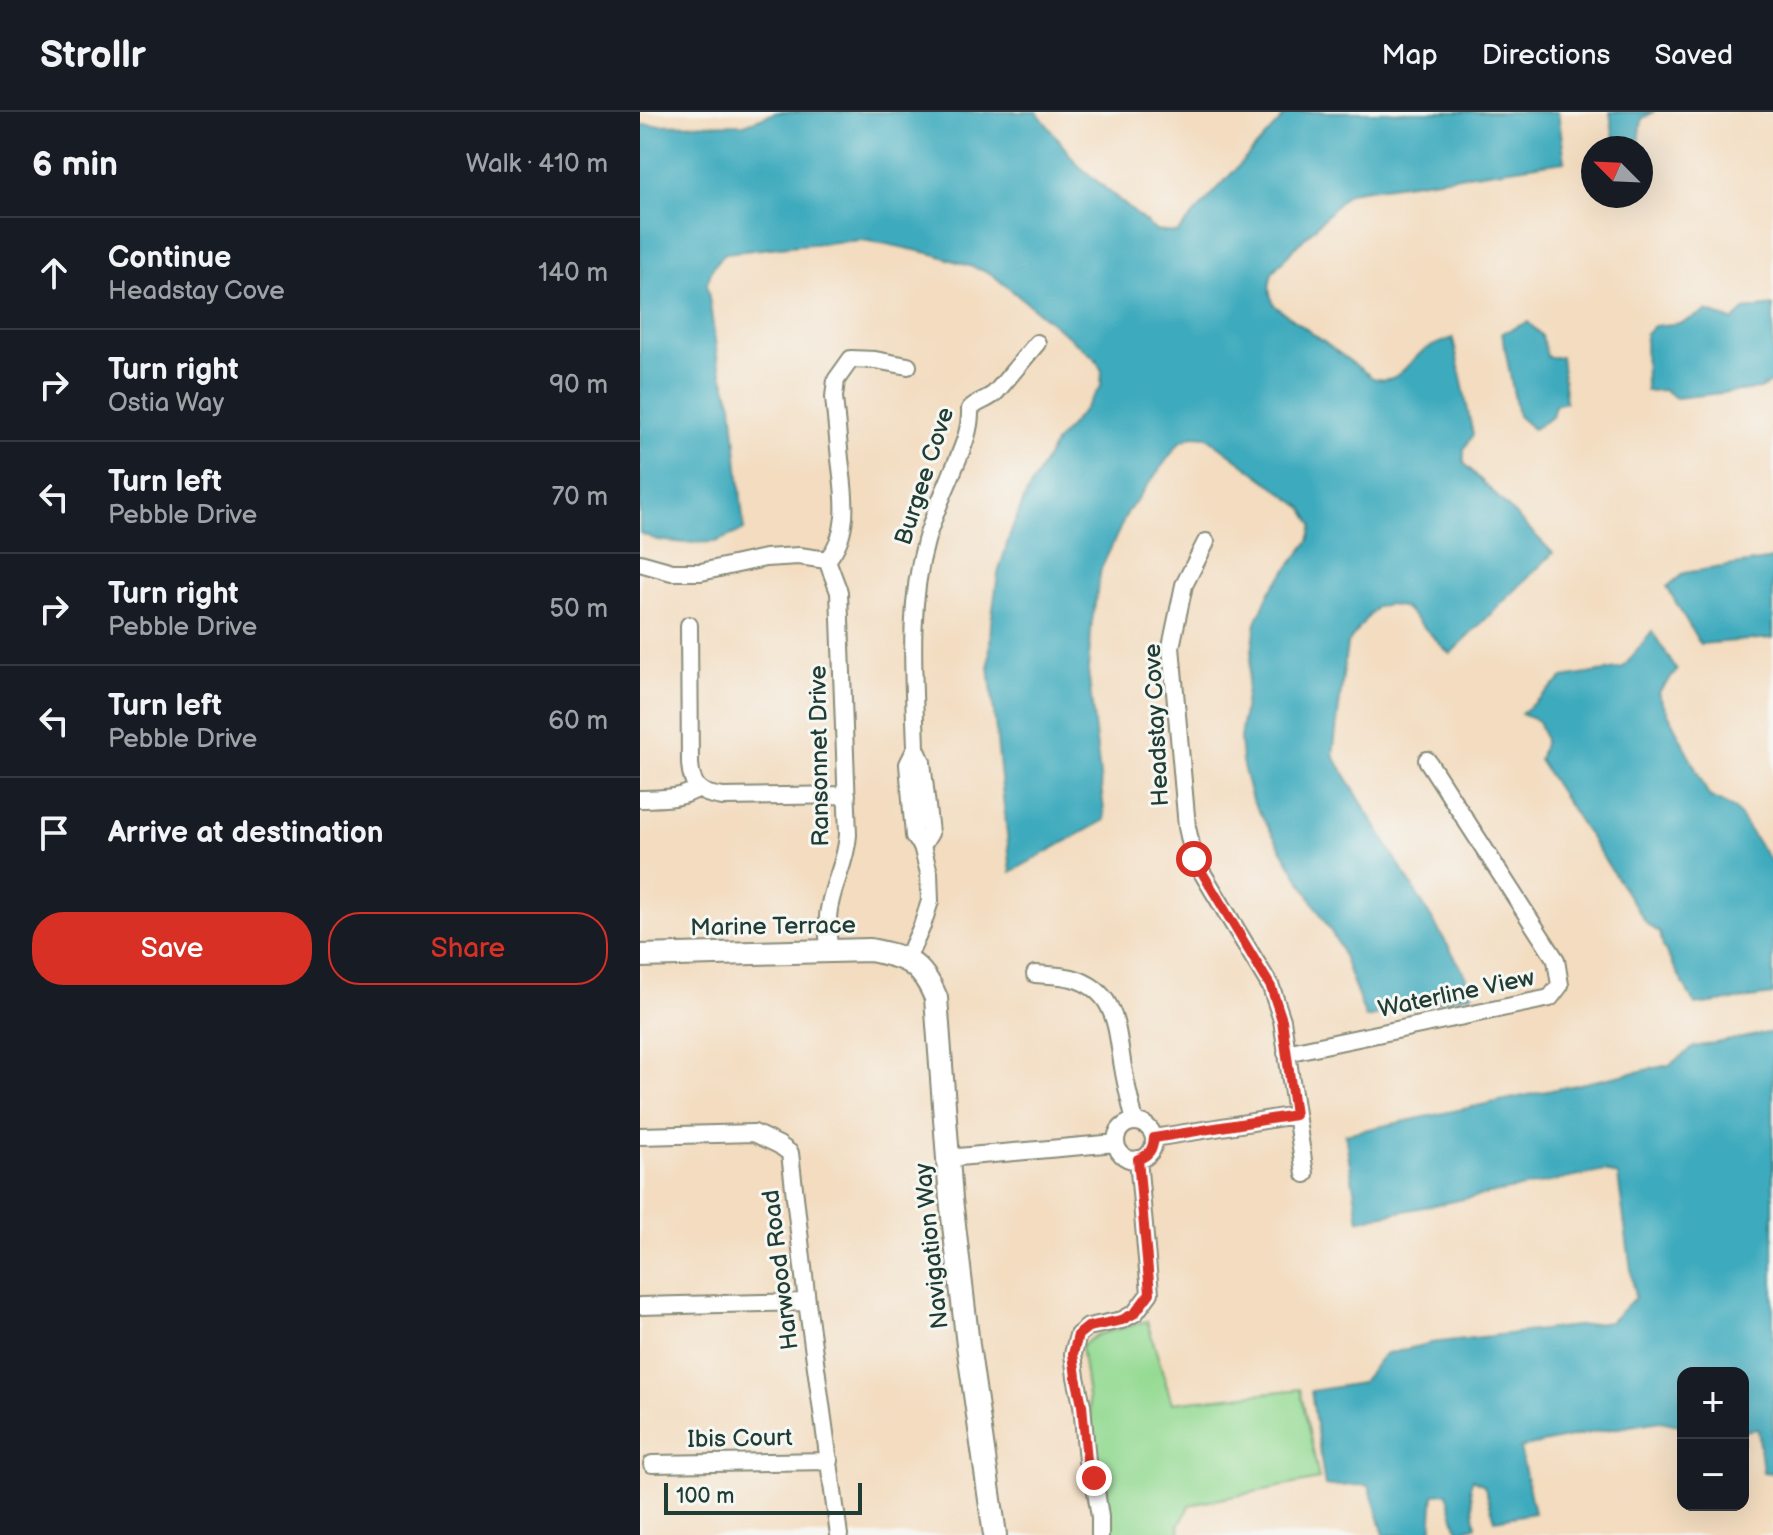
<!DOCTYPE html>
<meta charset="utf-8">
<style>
:root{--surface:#171b24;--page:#242831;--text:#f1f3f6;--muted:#9ea1a6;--line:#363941;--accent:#d93025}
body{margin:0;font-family:"Balsamiq Sans",sans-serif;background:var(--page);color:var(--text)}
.controls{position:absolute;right:24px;bottom:24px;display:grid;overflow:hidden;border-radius:16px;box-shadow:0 8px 32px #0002}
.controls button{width:72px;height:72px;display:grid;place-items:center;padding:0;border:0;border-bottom:2px solid var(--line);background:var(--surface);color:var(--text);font:40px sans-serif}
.compass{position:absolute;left:941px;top:24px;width:72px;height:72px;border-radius:50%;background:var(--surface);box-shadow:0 8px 32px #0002;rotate:294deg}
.scale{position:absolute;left:24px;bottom:20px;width:198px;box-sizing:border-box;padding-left:8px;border:4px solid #1f3d34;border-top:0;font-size:22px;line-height:28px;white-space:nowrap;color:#1f3d34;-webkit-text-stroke:6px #f6f6f2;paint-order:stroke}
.stop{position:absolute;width:24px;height:24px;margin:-18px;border:6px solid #d93025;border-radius:50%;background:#fff}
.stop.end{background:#d93025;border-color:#fff;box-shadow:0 2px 8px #0008}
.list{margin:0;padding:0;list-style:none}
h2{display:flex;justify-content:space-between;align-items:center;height:104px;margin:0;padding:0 32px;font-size:34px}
h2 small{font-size:26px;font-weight:400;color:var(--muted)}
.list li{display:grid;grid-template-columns:52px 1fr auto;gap:24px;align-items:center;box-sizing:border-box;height:112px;padding:0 32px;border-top:2px solid var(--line)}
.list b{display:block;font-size:30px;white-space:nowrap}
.list p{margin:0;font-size:26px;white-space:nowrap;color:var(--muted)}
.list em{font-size:26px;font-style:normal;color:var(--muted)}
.actions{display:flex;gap:16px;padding:24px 32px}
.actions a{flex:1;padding:18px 0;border:2px solid var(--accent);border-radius:32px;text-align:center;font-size:28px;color:var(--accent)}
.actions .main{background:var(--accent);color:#fff}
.icon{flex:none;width:44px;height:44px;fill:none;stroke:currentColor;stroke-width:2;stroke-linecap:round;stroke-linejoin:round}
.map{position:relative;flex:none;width:1133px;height:1423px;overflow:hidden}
header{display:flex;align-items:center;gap:48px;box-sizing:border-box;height:112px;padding:0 40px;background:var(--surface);border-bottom:2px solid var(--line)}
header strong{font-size:38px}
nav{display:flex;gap:44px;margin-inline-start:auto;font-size:28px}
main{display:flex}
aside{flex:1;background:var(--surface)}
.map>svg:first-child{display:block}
.green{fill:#94da93;stroke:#5a8c64;stroke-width:2}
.water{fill:#3daabd;stroke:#2e7478;stroke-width:2}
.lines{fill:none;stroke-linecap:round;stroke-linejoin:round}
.street-casing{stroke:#898c7a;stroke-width:20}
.secondary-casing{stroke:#898c7a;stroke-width:26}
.street{stroke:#fff;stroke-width:16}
.secondary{stroke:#fff;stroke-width:22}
.route{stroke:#d93025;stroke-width:10}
.labels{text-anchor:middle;stroke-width:6;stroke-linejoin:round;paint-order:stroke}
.street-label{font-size:24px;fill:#1f3d34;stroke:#f6f6f2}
</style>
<header>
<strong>Strollr</strong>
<nav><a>Map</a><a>Directions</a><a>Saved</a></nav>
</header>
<main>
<aside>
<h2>6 min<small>Walk · 410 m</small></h2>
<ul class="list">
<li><svg class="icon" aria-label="ahead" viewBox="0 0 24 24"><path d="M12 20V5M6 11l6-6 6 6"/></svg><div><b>Continue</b><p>Headstay Cove</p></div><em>140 m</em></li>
<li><svg class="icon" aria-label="right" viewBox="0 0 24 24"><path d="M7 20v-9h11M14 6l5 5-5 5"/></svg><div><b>Turn right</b><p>Ostia Way</p></div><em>90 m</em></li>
<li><svg class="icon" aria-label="left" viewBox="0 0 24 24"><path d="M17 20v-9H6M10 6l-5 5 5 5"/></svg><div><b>Turn left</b><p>Pebble Drive</p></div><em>70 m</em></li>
<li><svg class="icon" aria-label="right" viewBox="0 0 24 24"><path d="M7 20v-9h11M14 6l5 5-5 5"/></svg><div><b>Turn right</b><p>Pebble Drive</p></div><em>50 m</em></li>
<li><svg class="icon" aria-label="left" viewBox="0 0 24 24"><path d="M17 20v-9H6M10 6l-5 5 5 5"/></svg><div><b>Turn left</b><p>Pebble Drive</p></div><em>60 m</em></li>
<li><svg class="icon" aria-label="arrive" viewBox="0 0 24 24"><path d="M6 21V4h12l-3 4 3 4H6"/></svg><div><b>Arrive at destination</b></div></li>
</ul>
<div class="actions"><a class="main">Save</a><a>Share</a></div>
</aside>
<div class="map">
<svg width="1133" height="1423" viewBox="0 0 1133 1423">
<rect width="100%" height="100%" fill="#f6f6f2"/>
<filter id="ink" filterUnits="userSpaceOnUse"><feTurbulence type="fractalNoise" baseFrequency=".0125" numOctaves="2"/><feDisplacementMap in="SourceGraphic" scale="16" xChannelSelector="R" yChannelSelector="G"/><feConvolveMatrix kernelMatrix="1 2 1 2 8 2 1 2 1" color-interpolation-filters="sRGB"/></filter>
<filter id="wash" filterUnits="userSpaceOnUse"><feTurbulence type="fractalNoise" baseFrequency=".006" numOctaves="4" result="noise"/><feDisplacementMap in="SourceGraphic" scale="32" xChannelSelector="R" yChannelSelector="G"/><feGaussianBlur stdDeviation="1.8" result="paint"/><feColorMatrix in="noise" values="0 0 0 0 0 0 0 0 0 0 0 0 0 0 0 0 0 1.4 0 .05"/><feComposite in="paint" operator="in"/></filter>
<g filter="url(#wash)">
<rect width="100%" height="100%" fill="#f3dcbf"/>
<path class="green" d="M507,1209L532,1291L660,1277L679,1367L550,1393L539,1414L540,1423H471L466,1360L456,1342L441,1234L457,1223Z"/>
<path class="water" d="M137,0H397L438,53L516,119L537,121L648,0H918L925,49L715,79L707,82L633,159C628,173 628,181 635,194L733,266C759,273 764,254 782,240C791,233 803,230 813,226L833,323L824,337V351L913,441L810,542L765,496L748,492L736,495L707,532L693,643L825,862L832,882L726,906L699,833L612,688L602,650L600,627L616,510L630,479L669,429L673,413L663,396L567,325L553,324L540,330L487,401L461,457L452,509L448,558L465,708L371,760L349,554L351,511L358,462L370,422L386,383L415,331L442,300L461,274L462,259L455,246L350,161L297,143L247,132L222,128L159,133L85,141L73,155L67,171L78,250L92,292L104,418L75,430L46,431L17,428L0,421V13L104,12Z
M970,0H1013L1002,7L999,31L975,36Z
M1133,194V270L1119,277L1036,286L1024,278L1006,279L1005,223L1014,214L1041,211L1067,199L1093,209L1104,198Z
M888,210L902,224L907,245H921L926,290L915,293L912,305L893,317L878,304L862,221Z
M1133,447V526L1060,532L1027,475L1044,461Z
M1012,519L1037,559L1018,581L1069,684L1095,697L1133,753V883L1055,893L1023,835L1020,821L1007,812L899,648L905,628L898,609L881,602L923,566L983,556Z
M1133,920V1361L1123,1360L1118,1317L1104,1319L1103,1332V1261H1043V1314L1020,1309L954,1320L880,1336L894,1401L855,1408L844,1373L833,1367L830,1375L836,1414L818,1419L807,1381L794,1382C793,1396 791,1409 792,1423H744L729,1373L685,1374L671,1279L721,1271L743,1243L791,1231L970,1210L995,1186L978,1064L965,1059L719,1108L705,1022L1029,953L1054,935Z"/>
</g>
<g filter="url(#ink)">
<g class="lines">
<g class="street-casing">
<path id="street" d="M566,430L544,473L531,535L547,715L554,747L631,875L642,908L665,1062
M187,448L199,480L208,723C206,750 195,767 190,792C186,808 188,823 189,838
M187,448C212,419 204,381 200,347C198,326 196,306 194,285L196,268L211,247L235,248L268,254
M0,451L32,460H61L125,446L159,444L187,448
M49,513L50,652C52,676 60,682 83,685L207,683
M0,687C20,686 40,688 58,676
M282,734L290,721L282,650L276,636C274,567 267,496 286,429C292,407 301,387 310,366C319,343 331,322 330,297C337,289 349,288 357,279L397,231
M266,849L282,814L290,789L289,761L282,734L274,724L268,652L276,636
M395,862C407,863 421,863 432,866C478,879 476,917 483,955C486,974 491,992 495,1010
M646,941L910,886L920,873L916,848L787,648
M476 1029a19 19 0 1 1 38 0a19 19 0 1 1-38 0Z
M0,1024L114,1021L139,1033L150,1041L167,1190L199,1423
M514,1026L655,1003
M307,1046L476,1031
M0,1194L167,1190
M12,1352L190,1349
M460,1423V1405L454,1366L447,1349L442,1293L436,1265L433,1242L438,1223L448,1215L482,1208L495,1201L510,1181L498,1047"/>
</g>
<g class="secondary-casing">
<path id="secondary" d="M0,844L230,838C266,845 281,850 296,886L311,1087L328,1233L355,1423"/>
</g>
<use href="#street" class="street"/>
<use href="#secondary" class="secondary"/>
</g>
</g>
<g class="lines" filter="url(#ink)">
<path class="route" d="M454,1366L447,1349L442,1293L436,1265L433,1242L438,1223L448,1215L482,1208L495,1201L510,1181L498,1047C509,1044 513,1037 514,1026L655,1003L642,908L631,875L554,747"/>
</g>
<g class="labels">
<g class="street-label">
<text transform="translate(284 364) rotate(-72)" y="8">Burgee Cove</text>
<text transform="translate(516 613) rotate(-93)" y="8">Headstay Cove</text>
<text transform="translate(179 644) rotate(-91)" y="8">Ransonnet Drive</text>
<text transform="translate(133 814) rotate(-1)" y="8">Marine Terrace</text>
<text transform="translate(816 881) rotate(-12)" y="8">Waterline View</text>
<text transform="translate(291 1134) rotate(-96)" y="8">Navigation Way</text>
<text transform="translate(140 1158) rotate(-97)" y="8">Harwood Road</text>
<text transform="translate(100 1326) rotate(-1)" y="8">Ibis Court</text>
</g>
</g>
</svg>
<div class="controls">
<button>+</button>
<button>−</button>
</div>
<svg class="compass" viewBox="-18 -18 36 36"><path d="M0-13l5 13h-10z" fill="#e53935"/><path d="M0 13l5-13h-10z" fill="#9ea1a6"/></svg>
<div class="scale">100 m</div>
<div class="stop" style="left:554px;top:747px"></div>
<div class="stop end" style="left:454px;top:1366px"></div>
</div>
</main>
